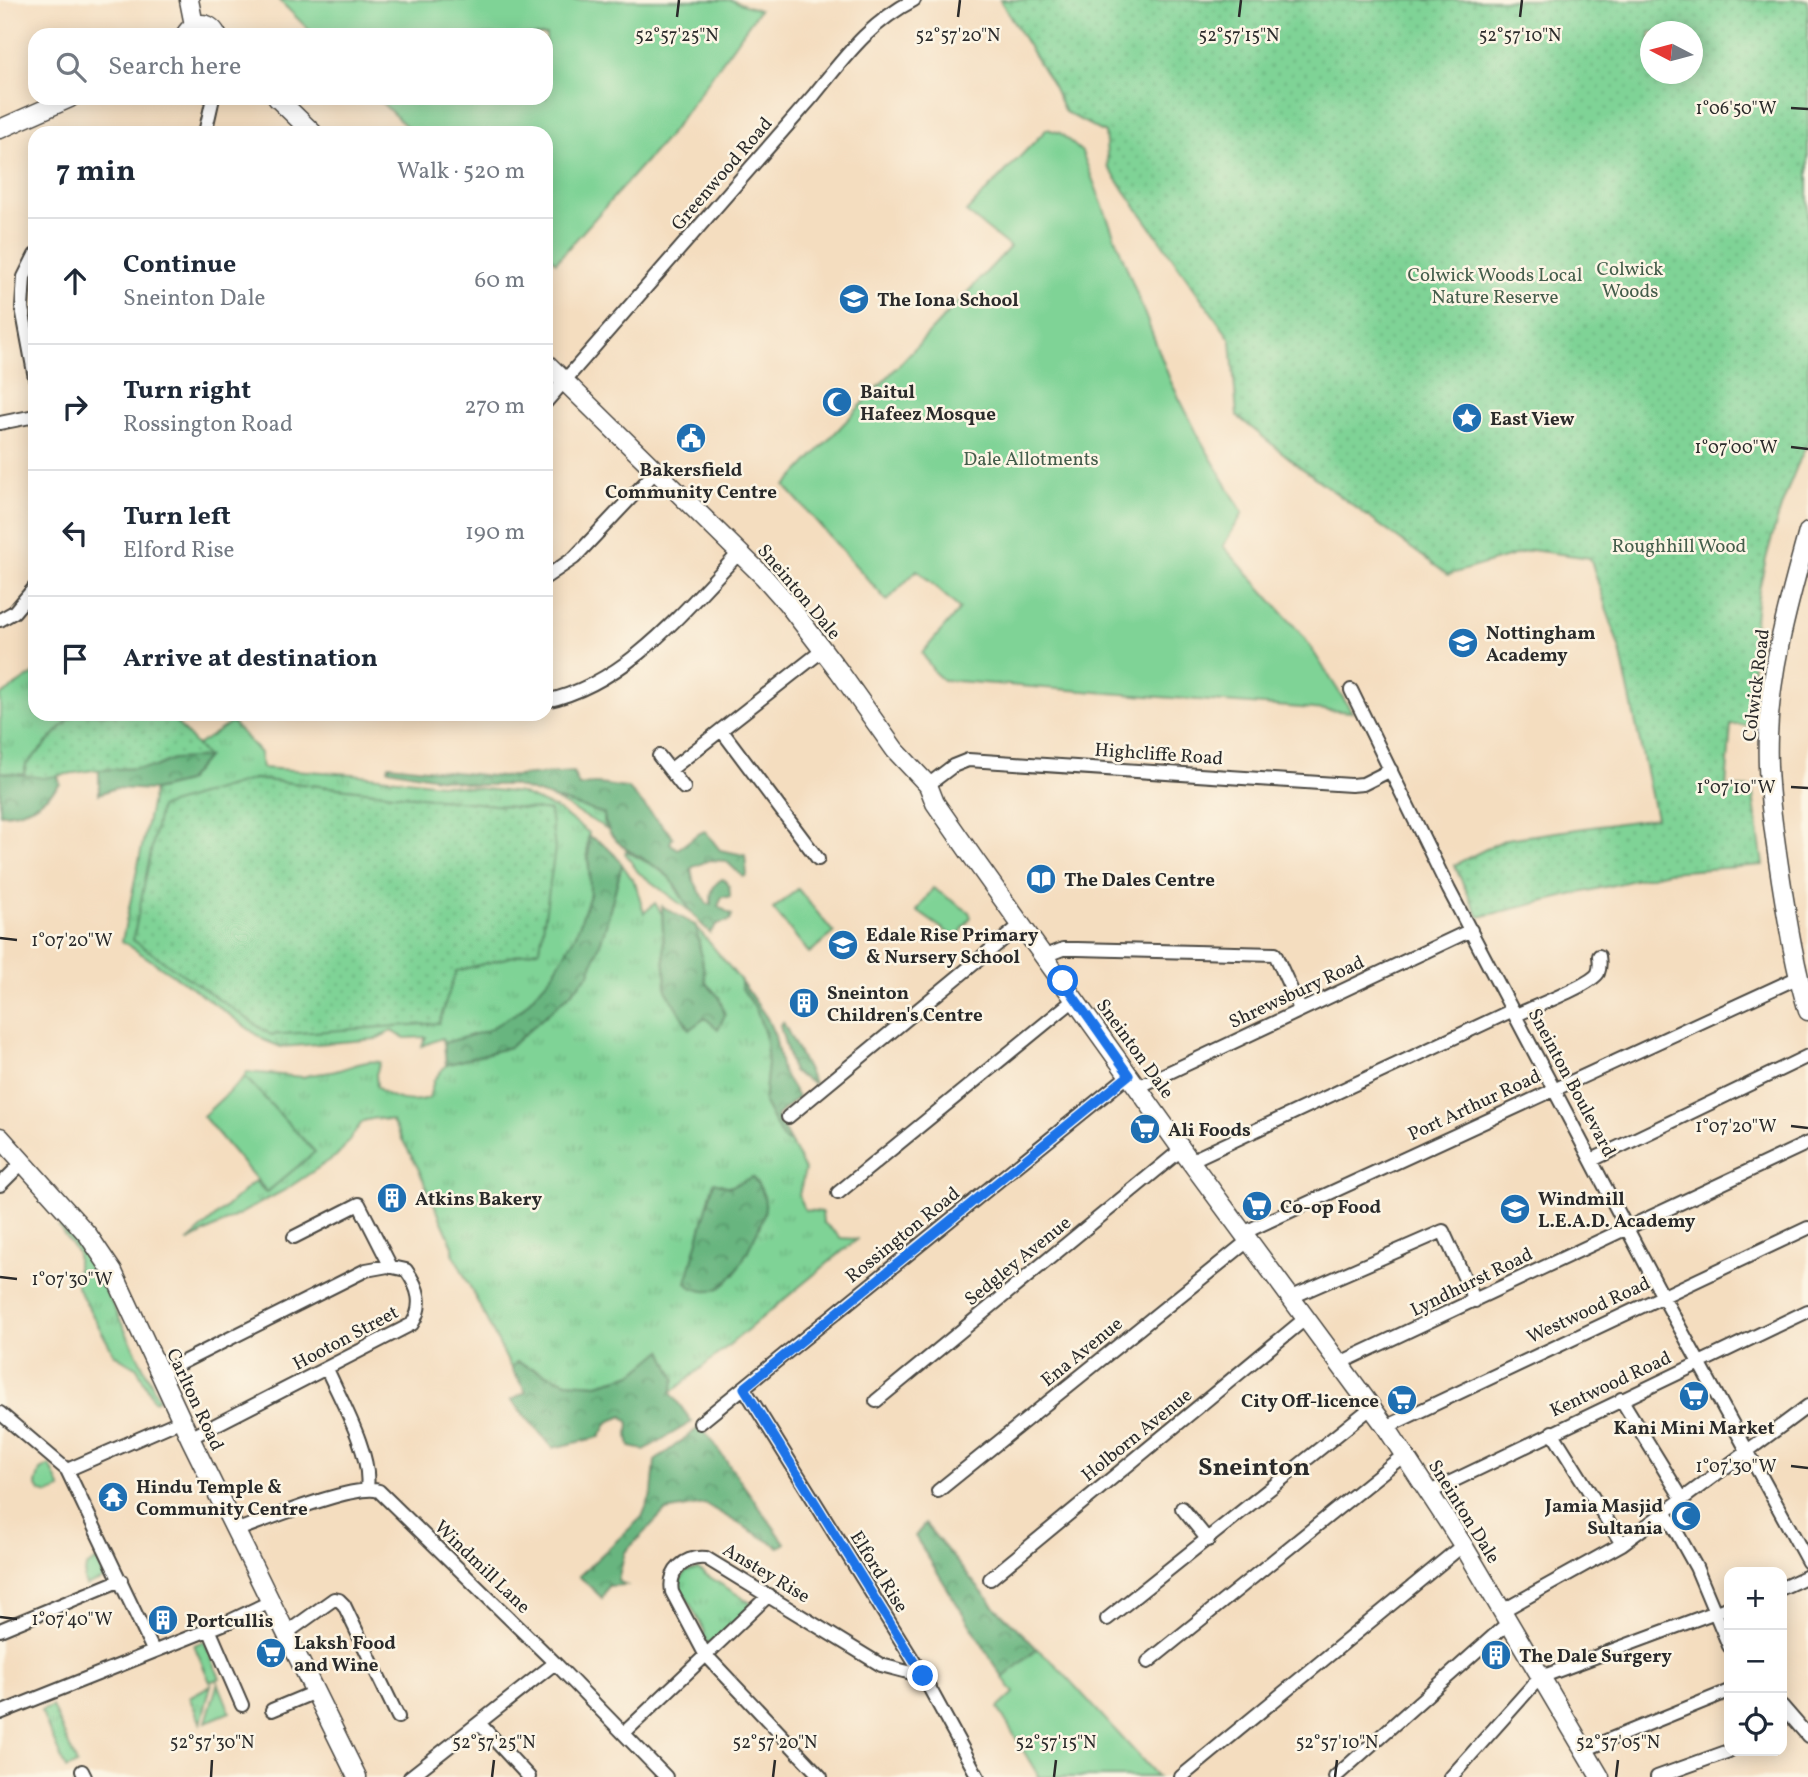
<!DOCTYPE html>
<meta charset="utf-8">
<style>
:root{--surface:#fff;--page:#f2f2f3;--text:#1f2937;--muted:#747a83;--line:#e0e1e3}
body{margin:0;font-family:Vollkorn,serif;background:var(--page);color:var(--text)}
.controls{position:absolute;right:21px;bottom:21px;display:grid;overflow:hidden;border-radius:14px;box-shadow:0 4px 18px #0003}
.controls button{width:63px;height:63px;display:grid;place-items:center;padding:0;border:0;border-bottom:2px solid var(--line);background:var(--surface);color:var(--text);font:35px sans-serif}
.compass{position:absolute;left:1640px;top:21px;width:63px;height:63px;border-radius:50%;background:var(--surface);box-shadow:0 4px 18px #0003;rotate:276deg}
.stop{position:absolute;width:21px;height:21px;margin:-16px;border:5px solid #1a73e8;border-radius:50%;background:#fff}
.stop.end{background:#1a73e8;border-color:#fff;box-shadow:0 2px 7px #0008}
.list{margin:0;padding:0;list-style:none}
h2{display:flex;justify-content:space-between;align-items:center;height:91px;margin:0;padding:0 28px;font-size:30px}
h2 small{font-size:23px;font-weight:400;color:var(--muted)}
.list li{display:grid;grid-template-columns:46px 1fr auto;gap:21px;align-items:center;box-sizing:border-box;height:126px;padding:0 28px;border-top:2px solid var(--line)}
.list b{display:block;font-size:26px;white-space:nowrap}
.list p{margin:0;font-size:23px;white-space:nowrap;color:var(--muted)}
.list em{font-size:23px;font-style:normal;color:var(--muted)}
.icon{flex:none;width:38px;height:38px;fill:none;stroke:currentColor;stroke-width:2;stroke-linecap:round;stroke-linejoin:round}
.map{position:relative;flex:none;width:1808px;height:1777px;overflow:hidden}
.search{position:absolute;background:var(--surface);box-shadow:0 4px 18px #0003;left:28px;top:28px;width:525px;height:77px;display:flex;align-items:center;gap:18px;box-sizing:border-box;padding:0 24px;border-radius:21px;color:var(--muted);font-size:26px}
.panel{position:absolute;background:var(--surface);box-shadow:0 4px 18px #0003;left:28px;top:126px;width:525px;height:595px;border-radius:21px}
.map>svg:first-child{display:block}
.grass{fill:url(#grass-tufts);stroke:#557f60;stroke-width:2;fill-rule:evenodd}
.forest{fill:url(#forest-crowns);stroke:#497055;stroke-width:2}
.park{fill:url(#park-dots);stroke:#557f60;stroke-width:2;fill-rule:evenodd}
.garden{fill:#7fd396;stroke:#557f60;stroke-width:2}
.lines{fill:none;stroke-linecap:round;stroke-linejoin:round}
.street-casing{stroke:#494641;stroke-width:16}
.secondary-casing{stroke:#494641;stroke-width:21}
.street{stroke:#fff;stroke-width:12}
.secondary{stroke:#fff;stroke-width:18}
.route{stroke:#1a73e8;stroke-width:9}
.ticks{fill:none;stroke:#2b2b2b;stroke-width:2.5}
.labels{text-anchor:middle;stroke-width:5;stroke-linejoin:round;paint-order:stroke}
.street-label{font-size:19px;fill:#2b2b2b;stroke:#fcf5e5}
.park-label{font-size:19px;fill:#445d4b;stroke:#fcf5e5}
.poi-label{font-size:19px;font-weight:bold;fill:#2b2b2b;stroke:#fcf5e5;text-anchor:start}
.district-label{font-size:26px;font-weight:bold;fill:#2b2b2b;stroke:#fcf5e5}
.ticks-label{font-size:18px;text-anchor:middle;fill:#2b2b2b;stroke:#fcf5e5;stroke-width:5;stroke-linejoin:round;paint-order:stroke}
</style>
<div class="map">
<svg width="1808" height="1777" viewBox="0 0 1808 1777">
<defs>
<pattern id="grass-tufts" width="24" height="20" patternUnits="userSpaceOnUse" patternTransform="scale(1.75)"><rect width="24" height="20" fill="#7fd396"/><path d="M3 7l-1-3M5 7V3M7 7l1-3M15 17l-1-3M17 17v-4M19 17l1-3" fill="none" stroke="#6eb581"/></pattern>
<pattern id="forest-crowns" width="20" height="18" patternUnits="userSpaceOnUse" patternTransform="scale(1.75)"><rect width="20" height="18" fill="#67b57f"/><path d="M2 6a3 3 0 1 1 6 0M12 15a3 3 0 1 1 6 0" fill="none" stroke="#559368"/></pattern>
<pattern id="park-dots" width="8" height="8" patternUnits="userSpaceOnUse" patternTransform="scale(1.75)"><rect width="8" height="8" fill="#7fd396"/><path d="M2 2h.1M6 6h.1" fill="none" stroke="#6eb581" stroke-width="1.8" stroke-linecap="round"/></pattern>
</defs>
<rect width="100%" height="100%" fill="#fcf5e5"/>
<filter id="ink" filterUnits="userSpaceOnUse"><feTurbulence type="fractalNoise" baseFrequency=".0143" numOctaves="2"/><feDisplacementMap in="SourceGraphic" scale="14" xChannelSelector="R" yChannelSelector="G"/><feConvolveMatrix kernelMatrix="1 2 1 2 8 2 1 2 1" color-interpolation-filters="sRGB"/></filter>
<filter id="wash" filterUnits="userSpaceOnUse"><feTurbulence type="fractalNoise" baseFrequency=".00686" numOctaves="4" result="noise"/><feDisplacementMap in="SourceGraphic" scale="28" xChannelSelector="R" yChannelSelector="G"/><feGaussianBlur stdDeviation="1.57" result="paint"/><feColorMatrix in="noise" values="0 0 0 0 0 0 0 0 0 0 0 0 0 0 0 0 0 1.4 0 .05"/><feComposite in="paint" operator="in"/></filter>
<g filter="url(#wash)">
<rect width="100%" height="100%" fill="#f4ddbf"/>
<path class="grass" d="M35,673V714H74L26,765L24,775L0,772V696Z
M232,722L260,753L262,768L352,774L520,793L557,809L589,833C583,854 594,877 589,898C576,950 537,1010 486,1031C473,1037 457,1039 444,1043L442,1038L422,1046L426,1037L405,1038L391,1031L376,1039L281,1047L264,1040L190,986L122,941L154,790L186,782L206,757L197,745ZM254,779L550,811L540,949L456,971Z
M549,796L604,814V822L609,830Z
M626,851L654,866L669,877L691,912L638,872L625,853Z
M622,864L636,885L644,913L655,903L662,914L666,990L689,1029L705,1018L719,997L706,983L696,926L741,981V987L756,1009L765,1034L768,1063L764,1103L783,1139L791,1143L805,1170L799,1195L805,1210L822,1212L823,1222L841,1238L857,1239L671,1393L662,1351L633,1374L597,1384L566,1382L517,1362L511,1368L453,1253V1246L418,1168L392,1121L376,1118L363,1121L339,1154L285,1190L187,1242L255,1181L266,1193L314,1152L245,1077L247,1072L303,1077C312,1073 321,1074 331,1072C349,1069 362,1059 380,1062L376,1074L377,1087C391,1100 411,1104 429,1098L434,1080L446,1065L510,1046L569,995L589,974L604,932ZM752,1178L758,1228L735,1275L694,1289L686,1283L714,1183L730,1187Z
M62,1226L93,1265L159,1399L154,1401L137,1368L114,1354L77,1287V1253L59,1227Z
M97,1560L106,1578L86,1586L84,1580L86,1567Z
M697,1569L754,1605L711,1647L701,1637L705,1632L685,1595L677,1596V1586L686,1571Z
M204,1641L220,1678L210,1682L194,1645Z
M218,1682L230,1712L206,1722Z
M211,1685L201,1724L189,1697Z
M52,1706L77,1764L66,1769L41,1711Z"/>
<path class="forest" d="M207,757L186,782L154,790L115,788L99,794V770L155,767L173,759Z
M389,765L501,777L573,772L579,786C601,781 608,787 628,788L673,837L670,843L677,849C688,844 694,834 705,831L720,850L745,855L747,875L743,877L726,861L709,860L691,868L693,879L707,904L711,905C711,892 711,886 722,879C730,882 730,890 730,897H722L718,906L732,915L730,921L717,924L710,933C704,927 697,920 692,913C683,901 678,886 668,876C647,856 605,848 604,814L512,785H475L388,769Z
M0,772L24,775L57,772L60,784C43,802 26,814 0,814Z
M588,836C603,842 613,851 622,864L604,932L589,974L569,995L510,1047L446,1065L444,1043L486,1031L521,1010L552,975L576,934L590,895Z
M662,906L696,926L706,983L719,997L725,1015L718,1029L705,1018L690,1029L666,990Z
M741,981L767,1018L775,1036L782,1071L798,1097L776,1116L791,1143L783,1139L764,1102L768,1063L765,1034L756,1009L741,987Z
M783,1022L814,1083V1084L793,1072L780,1026Z
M752,1177C760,1186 765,1194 765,1206C765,1218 757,1232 752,1242C739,1268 720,1309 686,1283L714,1182L730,1187Z
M662,1350L675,1379L671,1393L692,1422L644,1450L630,1447L628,1435L629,1423L623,1416L608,1422L600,1437L553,1448L511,1400L526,1392L511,1368L517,1362L566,1382L597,1384L633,1374Z
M701,1426L785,1543L779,1547L705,1504L665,1511L625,1552L618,1581L626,1585L608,1586L602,1598L579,1576L642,1517L652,1493L655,1461Z
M925,1524C949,1552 971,1580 995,1607C1009,1621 1024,1634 1037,1649L1003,1678L915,1536Z"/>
<path class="park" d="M1000,0H1808V442C1787,485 1770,538 1760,585C1751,630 1753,679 1751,725H1731L1726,787L1752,788L1763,865L1668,872L1479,917L1454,865L1506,839L1656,818L1620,650L1590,558L1531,550L1448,575L1303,469L1237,416L1231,340L1108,167L1105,133L1065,112L1053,86ZM1650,32H1692V74H1650Z
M74,714H169L207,757L173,759L155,767L93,770L43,778L24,775L26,765Z
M254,779L550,811L555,849L540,949L456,971L439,1023L271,1035L133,940L160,807Z"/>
<path class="garden" d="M279,0H731L759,10L670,134L556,262L546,254V133H413L377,98H546V35H314Z
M1047,129L1060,133L1082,152L1171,382L1200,439L1243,513L1223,546L1304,637L1352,712L943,680L935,673L922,653L960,609L917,570L887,601L785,486L1010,247L966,212Z
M933,888L969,912L971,917L956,938L917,911Z
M798,889L834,933L809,953L773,909Z
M245,1077L315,1152L267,1192L203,1116Z
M50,1465L61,1489L48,1494L40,1491L36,1484L40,1470Z
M1037,1649L1054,1663L1158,1777H1039L998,1708L1014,1693L1003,1678Z"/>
</g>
<g filter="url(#ink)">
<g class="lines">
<g class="street-casing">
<path id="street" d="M205,133L213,98
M35,255L24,277L22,308L35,378
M546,402L814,95C845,57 869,23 914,0
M0,423L35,416
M546,577L574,558L657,470
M0,620L14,612L35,587
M1351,690L1449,890L1662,1295L1808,1562
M546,701C628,683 685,609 740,552
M722,731L818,859
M659,756L684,788
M670,770L823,650
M928,785L953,766L968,760L1351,785L1363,784L1391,770
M1045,956L1063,949H1077L1275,954L1300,1009
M1516,1015C1531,1008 1591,985 1598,973C1600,968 1600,962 1599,956
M1138,1087L1471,930
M788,1117L1022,924
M1592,1160L1808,1056
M1190,1161L1513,1010
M0,1185L23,1162
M838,1193L1075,999
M1243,1233L1799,977
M294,1237L359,1204L391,1267
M1292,1297L1443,1231L1475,1301
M1340,1363L1808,1143
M327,1369C341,1401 372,1454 367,1488
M161,1373L366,1270L388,1266L406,1270C419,1288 424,1305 412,1324L190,1438
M744,1388L923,1676L978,1777
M1621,1399L1683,1500
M876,1401L1182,1149
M0,1413L67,1470L153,1650
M700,1423L1129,1075
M1386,1427L1808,1228
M1552,1432L1622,1544
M67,1470L182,1420
M938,1491L1249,1240
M1430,1492L1808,1311
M1182,1508L1208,1540
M1666,1513L1696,1567L1729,1646
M235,1531C263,1521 356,1483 379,1491L555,1663L666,1777
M990,1579L1306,1318
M1782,1588L1808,1576
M1502,1611L1622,1544L1808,1406
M1107,1619L1372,1407
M209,1629L242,1705
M0,1630L121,1580
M285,1634L334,1599L339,1600L344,1605L398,1717
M1148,1662L1405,1454
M1782,1706L1808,1736
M272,1710L315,1692
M0,1713L228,1622L270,1602
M479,1723L529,1777
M624,1733L769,1595
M1584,1750L1729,1691
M82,1771L85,1777
M410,1777L555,1663
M821,1777L705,1654L672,1592C668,1570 685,1556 706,1558L881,1665L923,1676
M1181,1777L1463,1545
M1335,1777L1508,1623
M1451,1777L1533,1685L1549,1674L1729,1607
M1657,1777L1729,1751"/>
</g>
<g class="secondary-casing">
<path id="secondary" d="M189,0L194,25
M185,35C193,21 209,20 217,35
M277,98L313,133
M0,129L70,98
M546,363L764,577L787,603L839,671L895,750L928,785L935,803L974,859L1190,1161L1386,1427L1463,1545L1600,1777
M1808,532C1790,598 1770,666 1768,736C1766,784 1774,832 1781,880C1788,924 1795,969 1808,1011
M0,1137L88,1235L113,1272L190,1438L357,1777"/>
</g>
<use href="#street" class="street"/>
<use href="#secondary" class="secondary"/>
</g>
</g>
<g class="lines" filter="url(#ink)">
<path class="route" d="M923,1676L744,1388L1129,1075L1063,981"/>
</g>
<path class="ticks" d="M677,17L679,0M958,17L960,0M1239,17L1241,0M1520,17L1522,0M1791,108L1808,109M1791,447L1808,449M1791,787L1808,788M0,938L17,940M1791,1126L1808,1128M0,1277L17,1279M1791,1466L1808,1468M0,1617L17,1619M211,1777L212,1760M492,1777L494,1760M773,1777L775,1760M1054,1777L1056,1760M1335,1777L1337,1760M1616,1777L1618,1760"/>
<defs>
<g id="school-disc" transform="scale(1.575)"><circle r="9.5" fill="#1f6fb2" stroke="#fcf5e5"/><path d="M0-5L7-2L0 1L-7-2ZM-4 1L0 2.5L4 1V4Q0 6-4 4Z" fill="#fff"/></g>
<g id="mosque-disc" transform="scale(1.575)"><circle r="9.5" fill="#1f6fb2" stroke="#fcf5e5"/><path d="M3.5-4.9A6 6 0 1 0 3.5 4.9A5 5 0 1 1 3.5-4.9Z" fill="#fff"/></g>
<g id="sight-disc" transform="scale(1.575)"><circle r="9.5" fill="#1f6fb2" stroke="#fcf5e5"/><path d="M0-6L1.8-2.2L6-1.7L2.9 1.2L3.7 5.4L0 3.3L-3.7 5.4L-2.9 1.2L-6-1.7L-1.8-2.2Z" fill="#fff"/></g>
<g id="civic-disc" transform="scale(1.575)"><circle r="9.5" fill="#1f6fb2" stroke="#fcf5e5"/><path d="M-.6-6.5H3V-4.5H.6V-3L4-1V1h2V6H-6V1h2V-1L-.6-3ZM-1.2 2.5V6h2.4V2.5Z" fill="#fff"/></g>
<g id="library-disc" transform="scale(1.575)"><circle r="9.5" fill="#1f6fb2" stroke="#fcf5e5"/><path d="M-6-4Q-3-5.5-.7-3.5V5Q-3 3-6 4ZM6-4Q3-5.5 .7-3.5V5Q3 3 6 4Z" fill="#fff"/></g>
<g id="building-disc" transform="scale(1.575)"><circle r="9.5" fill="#1f6fb2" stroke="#fcf5e5"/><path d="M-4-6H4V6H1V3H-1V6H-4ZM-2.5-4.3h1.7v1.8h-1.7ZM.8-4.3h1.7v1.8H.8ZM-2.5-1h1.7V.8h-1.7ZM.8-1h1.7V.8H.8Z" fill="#fff"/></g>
<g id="supermarket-disc" transform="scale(1.575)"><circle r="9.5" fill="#1f6fb2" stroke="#fcf5e5"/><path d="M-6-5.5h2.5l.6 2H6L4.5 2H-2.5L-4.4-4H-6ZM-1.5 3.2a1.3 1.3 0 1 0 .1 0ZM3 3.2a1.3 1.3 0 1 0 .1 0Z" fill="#fff"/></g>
<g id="temple-disc" transform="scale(1.575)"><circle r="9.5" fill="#1f6fb2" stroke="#fcf5e5"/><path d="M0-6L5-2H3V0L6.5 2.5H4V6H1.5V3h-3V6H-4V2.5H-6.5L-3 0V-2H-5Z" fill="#fff"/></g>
</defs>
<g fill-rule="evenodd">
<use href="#school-disc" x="854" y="299"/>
<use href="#mosque-disc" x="837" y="402"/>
<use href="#sight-disc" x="1467" y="418"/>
<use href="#civic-disc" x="691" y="438"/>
<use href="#school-disc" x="1463" y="643"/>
<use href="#library-disc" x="1041" y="879"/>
<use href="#school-disc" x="843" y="945"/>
<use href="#building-disc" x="804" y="1003"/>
<use href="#supermarket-disc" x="1145" y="1129"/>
<use href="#building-disc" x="392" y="1198"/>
<use href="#supermarket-disc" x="1257" y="1206"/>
<use href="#school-disc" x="1515" y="1209"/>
<use href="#supermarket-disc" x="1694" y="1396"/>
<use href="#supermarket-disc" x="1402" y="1400"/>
<use href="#temple-disc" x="113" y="1497"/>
<use href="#mosque-disc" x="1686" y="1516"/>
<use href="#building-disc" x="163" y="1620"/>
<use href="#supermarket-disc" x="271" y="1653"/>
<use href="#building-disc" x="1496" y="1655"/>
</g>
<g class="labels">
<g class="street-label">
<text transform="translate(721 173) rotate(-49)" y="7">Greenwood Road</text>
<text transform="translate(800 591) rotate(50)" y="7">Sneinton Dale</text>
<text transform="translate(1755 685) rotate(-83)" y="7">Colwick Road</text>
<text transform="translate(1159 753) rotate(4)" y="7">Highcliffe Road</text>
<text transform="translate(1296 991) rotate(-25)" y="7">Shrewsbury Road</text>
<text transform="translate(1136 1048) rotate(54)" y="7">Sneinton Dale</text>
<text transform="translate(1573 1082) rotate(62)" y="7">Sneinton Boulevard</text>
<text transform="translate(1474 1104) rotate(-25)" y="7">Port Arthur Road</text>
<text transform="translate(902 1234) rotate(-39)" y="7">Rossington Road</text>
<text transform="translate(1017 1260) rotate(-39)" y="7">Sedgley Avenue</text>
<text transform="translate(1471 1281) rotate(-26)" y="7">Lyndhurst Road</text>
<text transform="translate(1588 1309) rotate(-25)" y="7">Westwood Road</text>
<text transform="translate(345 1337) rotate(-28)" y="7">Hooton Street</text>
<text transform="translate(1081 1351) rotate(-39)" y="7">Ena Avenue</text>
<text transform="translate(1610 1383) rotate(-25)" y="7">Kentwood Road</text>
<text transform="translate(196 1399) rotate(65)" y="7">Carlton Road</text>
<text transform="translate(1136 1434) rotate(-39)" y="7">Holborn Avenue</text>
<text transform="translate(1465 1511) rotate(58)" y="7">Sneinton Dale</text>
<text transform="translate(483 1566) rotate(44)" y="7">Windmill Lane</text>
<text transform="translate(880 1571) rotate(58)" y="7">Elford Rise</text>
<text transform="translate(767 1572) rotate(31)" y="7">Anstey Rise</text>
</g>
<g class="park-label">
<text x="1630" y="275">Colwick<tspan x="1630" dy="22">Woods</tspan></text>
<text x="1495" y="281">Colwick Woods Local<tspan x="1495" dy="22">Nature Reserve</tspan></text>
<text x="1031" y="465">Dale Allotments</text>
<text x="1679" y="552">Roughhill Wood</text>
</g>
<g class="poi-label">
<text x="877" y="306">The Iona School</text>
<text x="860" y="398">Baitul<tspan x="860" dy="22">Hafeez Mosque</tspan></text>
<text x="1490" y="425">East View</text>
<text x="691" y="476" text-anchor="middle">Bakersfield<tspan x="691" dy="22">Community Centre</tspan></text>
<text x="1486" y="639">Nottingham<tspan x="1486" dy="22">Academy</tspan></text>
<text x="1064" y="886">The Dales Centre</text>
<text x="866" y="941">Edale Rise Primary<tspan x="866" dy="22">&amp; Nursery School</tspan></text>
<text x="827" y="999">Sneinton<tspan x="827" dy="22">Children's Centre</tspan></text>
<text x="1168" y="1136">Ali Foods</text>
<text x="415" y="1205">Atkins Bakery</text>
<text x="1538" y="1205">Windmill<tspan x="1538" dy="22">L.E.A.D. Academy</tspan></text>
<text x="1280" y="1213">Co-op Food</text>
<text x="1379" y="1407" text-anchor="end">City Off-licence</text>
<text x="1694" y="1434" text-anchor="middle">Kani Mini Market</text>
<text x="136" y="1493">Hindu Temple &amp;<tspan x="136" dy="22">Community Centre</tspan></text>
<text x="1663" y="1512" text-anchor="end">Jamia Masjid<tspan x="1663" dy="22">Sultania</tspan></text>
<text x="186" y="1627">Portcullis</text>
<text x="294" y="1649">Laksh Food<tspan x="294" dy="22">and Wine</tspan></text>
<text x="1519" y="1662">The Dale Surgery</text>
</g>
<g class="district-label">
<text x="1254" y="1475">Sneinton</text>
</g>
</g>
<g class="ticks-label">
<text x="677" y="41">52°57'25"N</text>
<text x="958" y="41">52°57'20"N</text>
<text x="1239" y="41">52°57'15"N</text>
<text x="1520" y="41">52°57'10"N</text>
<text x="1736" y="114">1°06'50"W</text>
<text x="1736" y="453">1°07'00"W</text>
<text x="1736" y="793">1°07'10"W</text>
<text x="72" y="946">1°07'20"W</text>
<text x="1736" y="1132">1°07'20"W</text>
<text x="72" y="1285">1°07'30"W</text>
<text x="1736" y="1472">1°07'30"W</text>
<text x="72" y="1625">1°07'40"W</text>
<text x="212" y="1748">52°57'30"N</text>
<text x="494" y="1748">52°57'25"N</text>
<text x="775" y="1748">52°57'20"N</text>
<text x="1056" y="1748">52°57'15"N</text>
<text x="1337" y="1748">52°57'10"N</text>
<text x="1618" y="1748">52°57'05"N</text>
</g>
</svg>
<div class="controls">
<button>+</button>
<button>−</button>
<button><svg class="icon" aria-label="locate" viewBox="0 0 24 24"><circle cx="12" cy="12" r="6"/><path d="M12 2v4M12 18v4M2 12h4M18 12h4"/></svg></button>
</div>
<svg class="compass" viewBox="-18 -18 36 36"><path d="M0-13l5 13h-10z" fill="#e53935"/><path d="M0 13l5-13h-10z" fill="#747a83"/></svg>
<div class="stop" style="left:1063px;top:981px"></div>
<div class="stop end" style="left:923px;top:1676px"></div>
<div class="search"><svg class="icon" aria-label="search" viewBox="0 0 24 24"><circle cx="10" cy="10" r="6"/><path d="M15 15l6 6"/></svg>Search here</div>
<section class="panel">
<h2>7 min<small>Walk · 520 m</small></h2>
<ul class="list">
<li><svg class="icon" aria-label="ahead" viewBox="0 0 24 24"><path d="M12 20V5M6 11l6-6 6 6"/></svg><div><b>Continue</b><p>Sneinton Dale</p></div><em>60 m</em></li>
<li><svg class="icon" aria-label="right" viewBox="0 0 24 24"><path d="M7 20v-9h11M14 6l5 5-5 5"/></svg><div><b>Turn right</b><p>Rossington Road</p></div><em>270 m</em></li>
<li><svg class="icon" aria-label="left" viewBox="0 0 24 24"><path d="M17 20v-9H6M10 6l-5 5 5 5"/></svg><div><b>Turn left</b><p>Elford Rise</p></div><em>190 m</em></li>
<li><svg class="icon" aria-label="arrive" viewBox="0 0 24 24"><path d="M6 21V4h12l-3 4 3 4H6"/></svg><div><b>Arrive at destination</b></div></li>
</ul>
</section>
</div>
